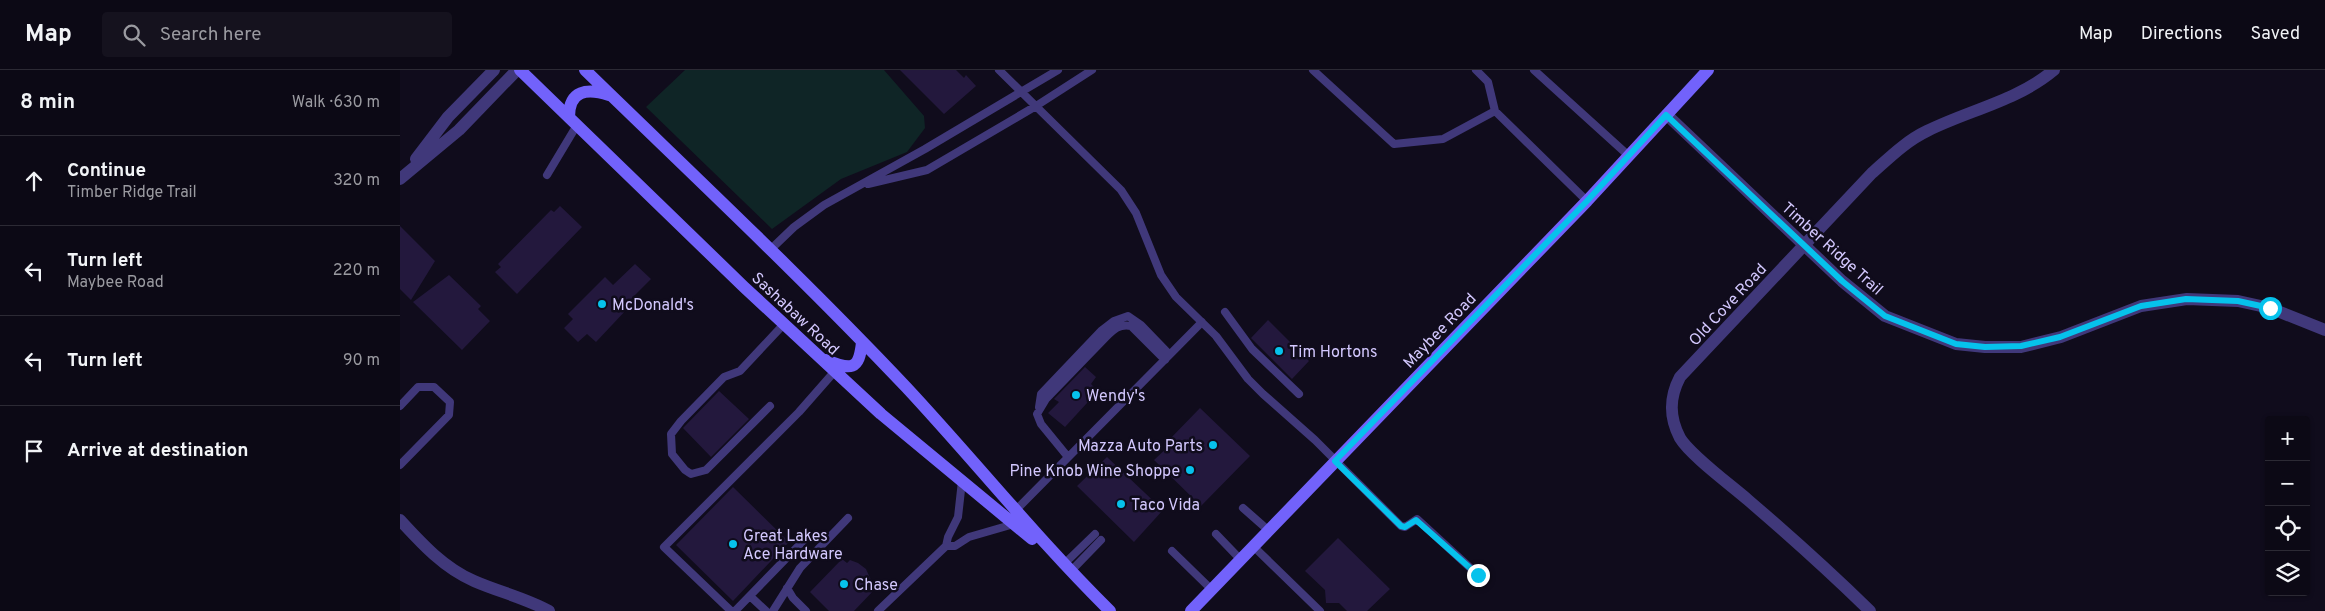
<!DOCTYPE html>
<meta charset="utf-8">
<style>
:root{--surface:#0c0915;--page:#15121e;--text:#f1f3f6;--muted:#9a9aa0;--line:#2c2a34}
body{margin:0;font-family:Overpass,sans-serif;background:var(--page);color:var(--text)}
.controls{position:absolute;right:15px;bottom:15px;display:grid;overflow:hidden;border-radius:5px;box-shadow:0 1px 4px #0004}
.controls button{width:45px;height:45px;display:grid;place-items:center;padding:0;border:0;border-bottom:1px solid var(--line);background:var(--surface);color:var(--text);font:25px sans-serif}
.stop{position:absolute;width:15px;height:15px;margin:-11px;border:4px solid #06c2ec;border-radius:50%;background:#fff}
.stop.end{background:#06c2ec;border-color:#fff;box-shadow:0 1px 5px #0008}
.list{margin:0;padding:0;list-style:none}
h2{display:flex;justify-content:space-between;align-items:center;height:65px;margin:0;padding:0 20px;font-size:21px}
h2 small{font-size:16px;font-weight:400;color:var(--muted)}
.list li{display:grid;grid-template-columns:32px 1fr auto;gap:15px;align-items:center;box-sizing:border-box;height:90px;padding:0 20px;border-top:1px solid var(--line)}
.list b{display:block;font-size:19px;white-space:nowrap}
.list p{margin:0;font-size:16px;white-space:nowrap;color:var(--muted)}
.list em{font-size:16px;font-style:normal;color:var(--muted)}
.icon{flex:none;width:28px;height:28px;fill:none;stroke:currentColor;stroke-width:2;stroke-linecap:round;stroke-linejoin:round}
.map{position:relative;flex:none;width:1925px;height:541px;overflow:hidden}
header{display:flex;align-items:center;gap:30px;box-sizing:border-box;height:70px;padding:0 25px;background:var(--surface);border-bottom:1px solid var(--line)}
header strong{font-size:24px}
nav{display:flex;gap:28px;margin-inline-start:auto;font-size:18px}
.search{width:350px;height:45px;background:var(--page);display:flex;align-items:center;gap:12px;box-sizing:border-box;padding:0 18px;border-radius:5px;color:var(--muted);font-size:19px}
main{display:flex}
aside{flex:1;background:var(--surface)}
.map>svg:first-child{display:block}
.green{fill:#0f2526}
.building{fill:#23183d}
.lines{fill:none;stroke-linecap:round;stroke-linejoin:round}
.lane{stroke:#40387a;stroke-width:8}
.street{stroke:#40387a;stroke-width:12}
.secondary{stroke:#7262fb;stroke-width:12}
.route{stroke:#06c2ec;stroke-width:6}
.poi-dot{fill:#06c2ec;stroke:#100c1c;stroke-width:2}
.labels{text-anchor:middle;stroke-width:5;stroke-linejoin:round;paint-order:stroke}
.street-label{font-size:16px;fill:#d3c8fe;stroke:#100c1c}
.poi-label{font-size:16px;fill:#d3c8fe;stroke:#100c1c;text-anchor:start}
</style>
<header>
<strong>Map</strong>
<div class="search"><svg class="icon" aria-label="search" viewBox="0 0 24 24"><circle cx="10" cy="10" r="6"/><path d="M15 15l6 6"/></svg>Search here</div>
<nav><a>Map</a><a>Directions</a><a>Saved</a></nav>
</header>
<main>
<aside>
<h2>8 min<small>Walk · 630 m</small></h2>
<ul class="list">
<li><svg class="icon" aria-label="ahead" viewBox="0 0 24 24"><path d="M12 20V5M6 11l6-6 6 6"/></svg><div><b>Continue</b><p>Timber Ridge Trail</p></div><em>320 m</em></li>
<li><svg class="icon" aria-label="left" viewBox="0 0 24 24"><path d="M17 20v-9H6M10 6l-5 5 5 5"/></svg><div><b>Turn left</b><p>Maybee Road</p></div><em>220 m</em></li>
<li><svg class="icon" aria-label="left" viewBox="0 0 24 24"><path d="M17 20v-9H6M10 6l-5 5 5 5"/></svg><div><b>Turn left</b></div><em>90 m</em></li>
<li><svg class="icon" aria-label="arrive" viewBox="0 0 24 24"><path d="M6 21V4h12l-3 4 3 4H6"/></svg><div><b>Arrive at destination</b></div></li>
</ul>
</aside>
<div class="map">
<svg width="1925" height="541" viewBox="0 0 1925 541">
<rect width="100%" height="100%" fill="#100c1c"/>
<path class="green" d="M285,0H484L524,46L525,58L507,82L441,109L372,159L246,37Z"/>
<path class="building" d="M500,0H556L564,8L566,5L576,16L544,44Z
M160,136L182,157L117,224L95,202L101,197L98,194L151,140L154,142Z
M0,156L35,191L11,230L0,219Z
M235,194L251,209L225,235L228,238L196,272L187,264L178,272L164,258L173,249L168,244L205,207L213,215Z
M49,205L81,236L78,239L90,251L62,280L13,232Z
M868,250L909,291L892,309L851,268Z
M685,297L696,307L691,314L698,321L665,357L648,343L659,332L654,329Z
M319,321L349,349L311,387L283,358Z
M800,338L850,386L801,436L754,390L770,375L767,372Z
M707,387L763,440L734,472L677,416Z
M333,417L389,472L333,531L276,475Z
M938,468L990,519L967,541H947L939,533H926L925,520L905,501Z
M442,489L447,493L450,490L458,493L466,499L475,519L454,541H429L410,522Z"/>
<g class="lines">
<path class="lane" d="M599,0L721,120L736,143L761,205L776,227L816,266L848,309L863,324L915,370L1001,456L1005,457L1017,449L1078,505
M913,0L994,74L1043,69L1095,41
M1076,0L1088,12L1095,41L1187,131
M1134,0L1229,86
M147,105L177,55
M468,114L527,100L636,36L692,0
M370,180L394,157L424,135L525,79L658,0
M825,242L852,279L899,324
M0,336L18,317H34L50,332L49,345L0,395
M370,336L306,400L291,404L285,400L272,384L271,364L281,351L324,307L340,301L384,254
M639,337L641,324L701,261L714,251L728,246L741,255L769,284
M668,387L641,354L637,344L646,329L706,267C714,259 719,254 731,256L765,290
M843,438L868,460
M615,441L802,252
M816,464L840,489
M546,476H555L569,467L614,454
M853,476L920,541
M772,481L811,519
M663,495L695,464
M670,502L701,470
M387,518L393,528L406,541
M350,526L366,541
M331,541L264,477L399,342L435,301
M335,541L407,467
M373,541L400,498L448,448
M478,541L546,476L548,467L558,447L562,411"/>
<path class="street" d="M1267,45L1442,211L1485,246L1556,274L1585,277H1621L1661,267L1741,236L1787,229L1838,231L1870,238L1925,260
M16,89L48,47L94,0
M0,109L59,60L117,0
M0,450C22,474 44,498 74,511C99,522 126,528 149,541
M1470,541C1430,502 1390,466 1348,430C1332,416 1290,385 1280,368C1269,347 1269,328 1280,307L1472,103C1489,88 1506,71 1527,61C1569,40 1617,31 1654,0"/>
<path class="secondary" d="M120,0L344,217L481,344L632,469
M185,0C293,105 403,208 506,317C575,391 638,470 710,541
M169,47C169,20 187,18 209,25
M426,290C451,300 459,301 462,272
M791,541L1187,131L1308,0"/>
</g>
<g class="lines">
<path class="route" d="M1078,505L1016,450L1005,457L1001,456L935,391L1187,131L1266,45L1442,211L1485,246L1556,274L1585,277L1621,276L1660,267L1741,236L1786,229L1838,231L1870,238"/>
</g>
<g class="poi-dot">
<circle cx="202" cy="234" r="5"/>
<circle cx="879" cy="281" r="5"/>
<circle cx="676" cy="325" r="5"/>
<circle cx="813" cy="375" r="5"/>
<circle cx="790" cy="400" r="5"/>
<circle cx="721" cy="434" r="5"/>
<circle cx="333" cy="474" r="5"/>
<circle cx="444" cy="514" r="5"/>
</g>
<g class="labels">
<g class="street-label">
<text transform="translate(1433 178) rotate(42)" y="6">Timber Ridge Trail</text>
<text transform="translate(1327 234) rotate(-47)" y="6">Old Cove Road</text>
<text transform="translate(396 243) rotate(43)" y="6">Sashabaw Road</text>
<text transform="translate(1039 260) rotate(-46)" y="6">Maybee Road</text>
</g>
<g class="poi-label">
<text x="212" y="240">McDonald's</text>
<text x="889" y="287">Tim Hortons</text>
<text x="686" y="331">Wendy's</text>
<text x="803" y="381" text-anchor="end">Mazza Auto Parts</text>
<text x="780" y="406" text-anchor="end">Pine Knob Wine Shoppe</text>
<text x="731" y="440">Taco Vida</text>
<text x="343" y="471">Great Lakes<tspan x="343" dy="18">Ace Hardware</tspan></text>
<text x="454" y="520">Chase</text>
</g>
</g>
</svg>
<div class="controls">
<button>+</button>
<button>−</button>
<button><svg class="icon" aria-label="locate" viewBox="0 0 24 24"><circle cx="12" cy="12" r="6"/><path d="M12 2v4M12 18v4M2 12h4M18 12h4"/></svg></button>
<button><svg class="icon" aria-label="layers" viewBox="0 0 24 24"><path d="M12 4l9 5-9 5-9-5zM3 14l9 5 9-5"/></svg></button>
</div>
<div class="stop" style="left:1870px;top:238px"></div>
<div class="stop end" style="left:1078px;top:505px"></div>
</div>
</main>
